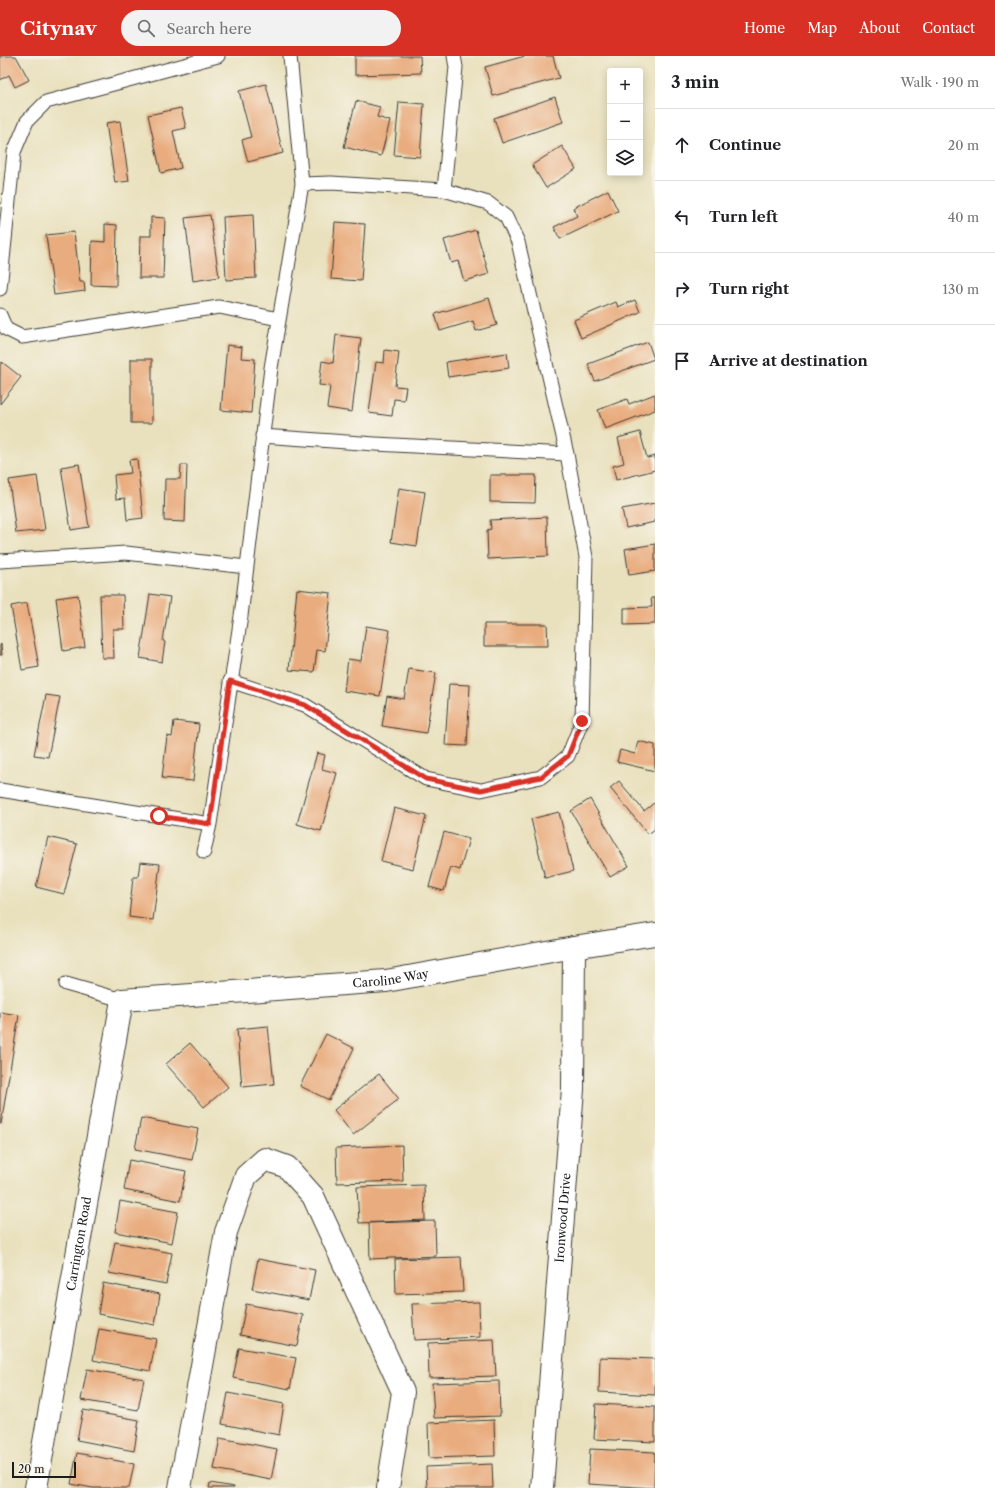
<!DOCTYPE html>
<meta charset="utf-8">
<style>
:root{--surface:#fff;--page:#f2f2f2;--text:#202124;--muted:#757577;--line:#e0e0e0;--accent:#d93025}
body{margin:0;font-family:"Libre Caslon Text",serif;background:var(--page);color:var(--text)}
.controls{position:absolute;right:12px;top:12px;display:grid;overflow:hidden;border-radius:4px;box-shadow:0 2px 10px #0003}
.controls button{width:36px;height:36px;display:grid;place-items:center;padding:0;border:0;border-bottom:1px solid var(--line);background:var(--surface);color:var(--text);font:20px sans-serif}
.scale{position:absolute;left:12px;bottom:10px;width:64px;box-sizing:border-box;padding-left:4px;border:2px solid #1c1c1c;border-top:0;font-size:11px;line-height:14px;white-space:nowrap;color:#1c1c1c;-webkit-text-stroke:3px #f7f3e8;paint-order:stroke}
.stop{position:absolute;width:12px;height:12px;margin:-9px;border:3px solid #d93025;border-radius:50%;background:#fff}
.stop.end{background:#d93025;border-color:#fff;box-shadow:0 1px 4px #0008}
.list{margin:0;padding:0;list-style:none}
h2{display:flex;justify-content:space-between;align-items:center;height:52px;margin:0;padding:0 16px;font-size:17px}
h2 small{font-size:13px;font-weight:400;color:var(--muted)}
.list li{display:grid;grid-template-columns:26px 1fr auto;gap:12px;align-items:center;box-sizing:border-box;height:72px;padding:0 16px;border-top:1px solid var(--line)}
.list b{display:block;font-size:15px;white-space:nowrap}
.list em{font-size:13px;font-style:normal;color:var(--muted)}
.icon{flex:none;width:22px;height:22px;fill:none;stroke:currentColor;stroke-width:2;stroke-linecap:round;stroke-linejoin:round}
.map{position:relative;flex:none;width:655px;height:1432px;overflow:hidden}
header{display:flex;align-items:center;gap:24px;box-sizing:border-box;height:56px;padding:0 20px;background:var(--accent);color:#fff}
header strong{font-size:19px}
nav{display:flex;gap:22px;margin-inline-start:auto;font-size:14px}
.search{width:280px;height:36px;background:var(--page);display:flex;align-items:center;gap:10px;box-sizing:border-box;padding:0 14px;border-radius:22px;color:var(--muted);font-size:15px}
main{display:flex}
aside{flex:1;background:var(--surface)}
.map>svg:first-child{display:block}
.building{fill:#e9ac7e}
.lines{fill:none;stroke-linecap:round;stroke-linejoin:round}
.service-casing{stroke:#3b3a34;stroke-width:15}
.minor-casing{stroke:#3b3a34;stroke-width:24}
.service{stroke:#fff;stroke-width:13}
.minor{stroke:#fff;stroke-width:22}
.route{stroke:#d93025;stroke-width:5}
.labels{text-anchor:middle;stroke-width:3;stroke-linejoin:round;paint-order:stroke}
.street-label{font-size:12px;fill:#1c1c1c;stroke:#f7f3e8}
</style>
<header>
<strong>Citynav</strong>
<div class="search"><svg class="icon" aria-label="search" viewBox="0 0 24 24"><circle cx="10" cy="10" r="6"/><path d="M15 15l6 6"/></svg>Search here</div>
<nav><a>Home</a><a>Map</a><a>About</a><a>Contact</a></nav>
</header>
<main>
<div class="map">
<svg width="655" height="1432" viewBox="0 0 655 1432">
<rect width="100%" height="100%" fill="#f7f3e8"/>
<filter id="ink" filterUnits="userSpaceOnUse"><feTurbulence type="fractalNoise" baseFrequency=".025" numOctaves="2"/><feDisplacementMap in="SourceGraphic" scale="8" xChannelSelector="R" yChannelSelector="G"/><feConvolveMatrix kernelMatrix="1 2 1 2 8 2 1 2 1" color-interpolation-filters="sRGB"/></filter>
<filter id="wash" filterUnits="userSpaceOnUse"><feTurbulence type="fractalNoise" baseFrequency=".012" numOctaves="4" result="noise"/><feDisplacementMap in="SourceGraphic" scale="16" xChannelSelector="R" yChannelSelector="G"/><feGaussianBlur stdDeviation="0.9" result="paint"/><feColorMatrix in="noise" values="0 0 0 0 0 0 0 0 0 0 0 0 0 0 0 0 0 1.4 0 .05"/><feComposite in="paint" operator="in"/></filter>
<g filter="url(#wash)">
<rect width="100%" height="100%" fill="#e9e1be"/>
<g id="blocks">
<path class="building" d="M0,0H16L29,24L15,31L9,19L0,24Z
M355,0H420L421,17L355,19Z
M525,0H553L559,22L493,40L485,11Z
M266,28L283,97L248,106L242,84L251,81L239,35Z
M555,41L563,66L502,87L494,62Z
M356,45L380,51L377,61L390,65L381,100L344,91Z
M399,46L424,48L420,101L394,99Z
M181,52L186,72L173,75L181,112L161,117L148,59Z
M120,65L129,125L115,127L106,67Z
M562,90L576,113L546,132L532,109Z
M608,134L618,155L560,183L554,171L577,160L573,152Z
M210,159L219,221L193,225L185,162Z
M253,159L256,222L226,224L223,161Z
M151,161L165,162L163,222H139L140,180H151Z
M335,166L365,168L361,225L331,223Z
M105,168L117,169L116,230L91,229L92,185L105,186Z
M476,174L489,218L464,225L458,205L451,207L444,184Z
M74,176L80,226H84L85,235L54,239L46,179Z
M489,242L497,269L476,275L473,265L440,275L435,258Z
M635,244L640,256L581,282L574,264L616,246L618,251Z
M336,279L361,282L352,356L327,352L330,330L319,329L322,305L333,307Z
M648,286L654,303L595,325L588,308Z
M227,289L242,291L241,302L255,303L251,357L221,354Z
M385,294L399,296L395,330L406,331L404,344L394,343L392,360L369,357L376,306L384,307Z
M507,297L509,312L448,321L446,306Z
M131,303H152V367H131Z
M2,306L21,321L0,348V309Z
M655,338V354L605,373L598,354L627,343L629,348Z
M640,376L647,402L655,400V414L616,424L613,410L624,407L618,382Z
M137,403L143,462L127,464L125,442L116,443L114,419L131,417L129,404Z
M79,408L89,471L71,474L61,411Z
M181,409H187L185,466L164,465L165,423H180Z
M490,419H536L535,447L490,446Z
M37,420L45,474L16,477L9,424Z
M399,432L425,436L417,490L391,486Z
M655,447V466L626,472L622,453Z
M547,461L548,500L488,503L487,474L491,473L490,464Z
M655,488V515L629,519L625,493Z
M297,533L331,537L325,595L317,594L314,616L289,614Z
M150,538L170,541L163,585L165,586L162,606L140,602Z
M78,539L85,591L63,595L56,542Z
M100,539H123L124,573H113L114,602H102Z
M651,542H655V568L624,569V552L652,551Z
M27,547L39,611L22,614L11,550Z
M484,568H547L548,590H484Z
M366,570L390,574L380,640L344,635L348,603L361,605Z
M1,588L2,599H0V589Z
M409,613L436,617L426,677L382,670L387,640L404,643Z
M449,628L470,629L467,690L445,689Z
M46,639L60,641L48,701L34,699Z
M174,665L199,668L193,725L162,722L167,680L172,681Z
M638,685L655,689V715L617,706L620,694L635,698Z
M317,697L325,699L322,713L337,717L321,775L297,768Z
M619,725L644,755L654,747L655,748V773L648,778L610,732Z
M590,743L629,810L610,821L571,755Z
M394,752L426,760L413,813L381,805Z
M559,756L573,815L545,822L531,763Z
M444,776L469,783L460,814L451,811L444,835L429,831Z
M48,781L77,788L64,838L36,831Z
M140,806L160,808L153,864L129,861L133,821H138Z
M0,956L19,959L1,1068H0Z
M268,970L274,1028L242,1031L237,973Z
M326,978L354,992L329,1044L300,1030Z
M190,987L228,1031L204,1051L166,1008Z
M379,1018L399,1043L353,1079L334,1054Z
M141,1062L198,1073L192,1104L135,1093Z
M402,1089L403,1125L337,1127L336,1092Z
M129,1104L186,1115L180,1145L124,1134Z
M424,1129L425,1164L359,1167L357,1131Z
M120,1145L178,1156L172,1187L115,1176Z
M435,1165L436,1200L370,1203L369,1167Z
M115,1186L172,1197L166,1228L109,1217Z
M461,1201L463,1236L396,1238L395,1203Z
M258,1203L315,1214L309,1244L252,1233Z
M103,1227L160,1238L155,1269L98,1258Z
M479,1246L480,1281L414,1284L412,1248Z
M246,1248L303,1259L297,1290L240,1279Z
M99,1273L156,1283L150,1315L93,1304Z
M494,1284L496,1320L429,1322L428,1287Z
M239,1292L296,1302L290,1333L233,1322Z
M600,1301L655,1303V1339L599,1336Z
M87,1313L144,1323L138,1354L81,1344Z
M499,1325L500,1360L434,1362L432,1327Z
M228,1337L284,1348L279,1379L222,1368Z
M596,1348L655,1351V1386L594,1383Z
M83,1354L139,1364L134,1395L77,1384Z
M494,1364L495,1400L429,1402L428,1367Z
M220,1382L277,1393L271,1424L214,1413Z
M590,1393L655,1396L654,1432L588,1428Z
M77,1397L134,1408L129,1432H93L71,1428Z
M492,1408L493,1432H427L426,1411Z
M210,1427L234,1431V1432H209Z"/>
</g>
</g>
<g filter="url(#ink)">
<use href="#blocks" fill-opacity="0" stroke="#3b3a34" stroke-width="1"/>
<g class="lines">
<g class="service-casing">
<path id="service" d="M302,128L331,127L444,134
M0,233L14,96L27,65L46,46L218,0
M0,259L6,273L22,281L219,251L279,263
M262,380L375,388L567,398
M0,505L126,497L246,511
M230,625L305,649L426,723L481,734L541,721L568,700L582,665L586,501L567,398L518,186L506,161L488,147L444,134L456,11L454,0
M0,734L210,768
M204,796L210,768L241,560L271,312L302,128L290,0
M66,928L122,944"/>
</g>
<g class="minor-casing">
<g id="minor">
<path id="s1" d="M36,1432L122,944L386,925L574,891L655,878"/>
<path d="M180,1432L226,1176L246,1120L265,1103L287,1111L313,1140L403,1336L388,1432"/>
<path id="s2" d="M542,1432L573,1033L574,891"/>
</g>
</g>
<use href="#service" class="service"/>
<use href="#minor" class="minor"/>
</g>
</g>
<g class="lines" filter="url(#ink)">
<path class="route" d="M159,760L210,768L230,625L305,649L426,723L481,734L541,721L568,700L582,665"/>
</g>
<g class="labels">
<g class="street-label">
<text dy="4" stroke="none"><textPath href="#s1" startOffset="765">Caroline Way</textPath></text>
<text dy="4" stroke="none"><textPath href="#s2" startOffset="271">Ironwood Drive</textPath></text>
<text dy="4" stroke="none"><textPath href="#s1" startOffset="248">Carrington Road</textPath></text>
</g>
</g>
</svg>
<div class="controls">
<button>+</button>
<button>−</button>
<button><svg class="icon" aria-label="layers" viewBox="0 0 24 24"><path d="M12 4l9 5-9 5-9-5zM3 14l9 5 9-5"/></svg></button>
</div>
<div class="scale">20 m</div>
<div class="stop" style="left:159px;top:760px"></div>
<div class="stop end" style="left:582px;top:665px"></div>
</div>
<aside>
<h2>3 min<small>Walk · 190 m</small></h2>
<ul class="list">
<li><svg class="icon" aria-label="ahead" viewBox="0 0 24 24"><path d="M12 20V5M6 11l6-6 6 6"/></svg><div><b>Continue</b></div><em>20 m</em></li>
<li><svg class="icon" aria-label="left" viewBox="0 0 24 24"><path d="M17 20v-9H6M10 6l-5 5 5 5"/></svg><div><b>Turn left</b></div><em>40 m</em></li>
<li><svg class="icon" aria-label="right" viewBox="0 0 24 24"><path d="M7 20v-9h11M14 6l5 5-5 5"/></svg><div><b>Turn right</b></div><em>130 m</em></li>
<li><svg class="icon" aria-label="arrive" viewBox="0 0 24 24"><path d="M6 21V4h12l-3 4 3 4H6"/></svg><div><b>Arrive at destination</b></div></li>
</ul>
</aside>
</main>
